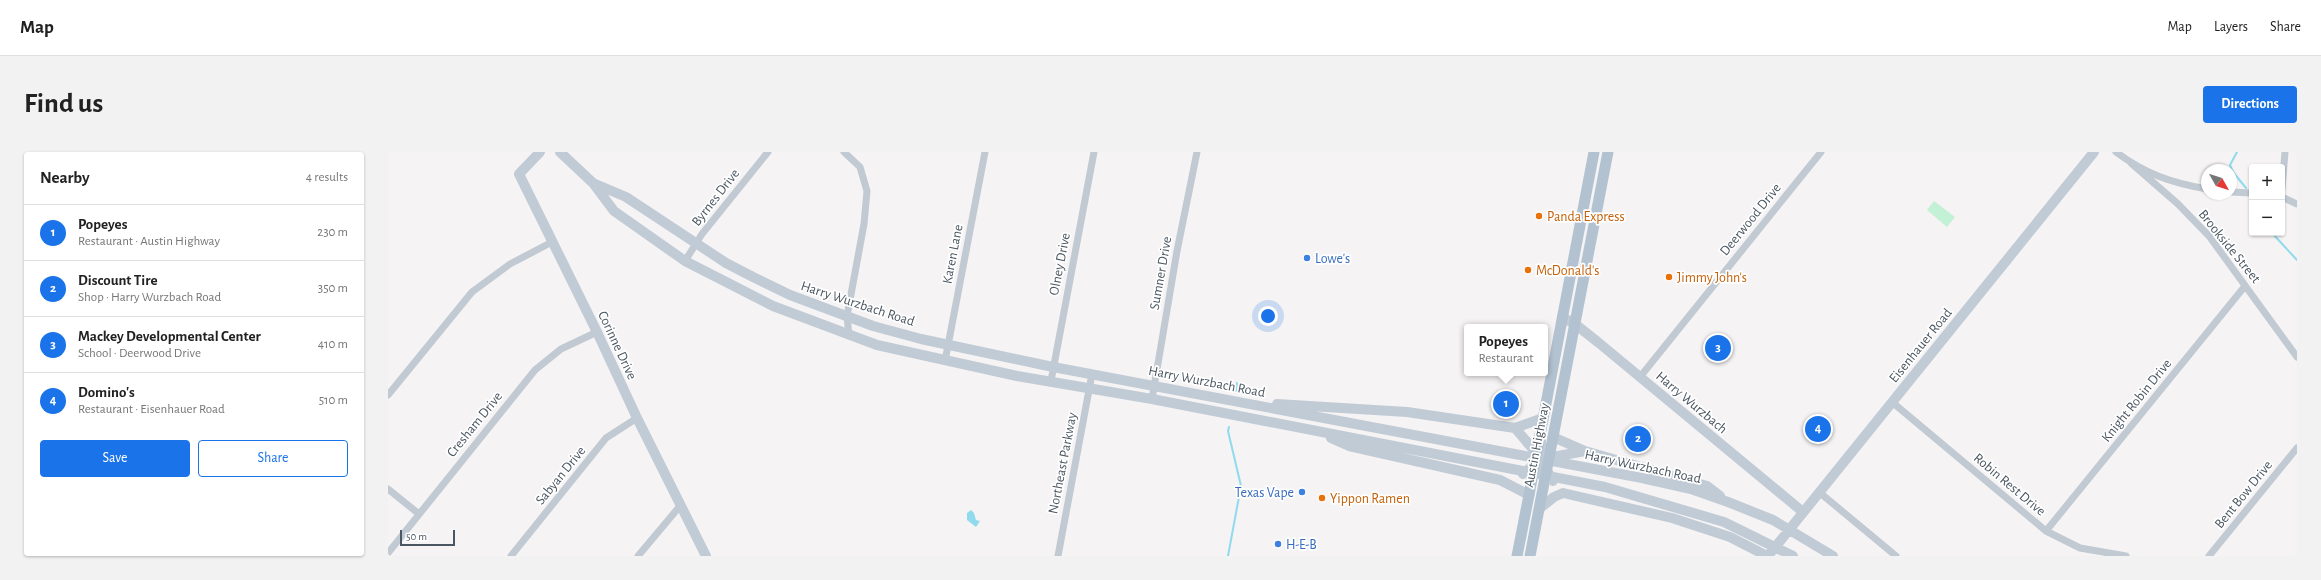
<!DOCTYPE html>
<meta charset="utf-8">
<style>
:root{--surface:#fff;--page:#f2f2f2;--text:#222;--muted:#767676;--line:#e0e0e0;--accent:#1a73e8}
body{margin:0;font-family:"Alegreya Sans",sans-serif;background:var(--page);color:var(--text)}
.controls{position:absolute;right:12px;top:12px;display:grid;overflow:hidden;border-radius:4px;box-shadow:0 1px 3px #0004}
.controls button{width:36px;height:36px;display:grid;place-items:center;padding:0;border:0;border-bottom:1px solid var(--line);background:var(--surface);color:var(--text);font:20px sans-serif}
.compass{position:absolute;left:1813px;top:12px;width:36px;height:36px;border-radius:50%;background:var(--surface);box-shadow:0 1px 3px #0004;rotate:129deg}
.scale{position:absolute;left:12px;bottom:10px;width:55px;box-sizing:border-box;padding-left:4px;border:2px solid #4a5661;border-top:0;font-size:11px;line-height:14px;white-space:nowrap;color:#4a5661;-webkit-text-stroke:3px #fff;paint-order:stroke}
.you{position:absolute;left:880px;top:164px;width:14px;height:14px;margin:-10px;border:3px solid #fff;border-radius:50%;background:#1a73e8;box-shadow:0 0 0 6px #1a73e833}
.badge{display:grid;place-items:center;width:26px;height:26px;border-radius:50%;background:var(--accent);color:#fff;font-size:13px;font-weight:700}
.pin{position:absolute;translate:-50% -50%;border:2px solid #fff;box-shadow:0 1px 4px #0006}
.popup{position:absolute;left:1076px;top:172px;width:84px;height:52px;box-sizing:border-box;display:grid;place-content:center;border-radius:4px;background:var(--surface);filter:drop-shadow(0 1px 3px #0005);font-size:13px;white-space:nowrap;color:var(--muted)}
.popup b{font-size:15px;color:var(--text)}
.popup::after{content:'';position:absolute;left:50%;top:100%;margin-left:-8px;border:8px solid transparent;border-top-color:var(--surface)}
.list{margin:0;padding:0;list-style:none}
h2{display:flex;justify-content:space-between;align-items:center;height:52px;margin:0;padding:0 16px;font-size:17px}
h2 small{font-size:13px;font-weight:400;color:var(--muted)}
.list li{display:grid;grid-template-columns:26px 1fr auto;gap:12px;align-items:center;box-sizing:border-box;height:56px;padding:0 16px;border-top:1px solid var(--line)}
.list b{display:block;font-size:15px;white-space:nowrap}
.list p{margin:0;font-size:13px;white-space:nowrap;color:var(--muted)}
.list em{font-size:13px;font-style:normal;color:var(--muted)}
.actions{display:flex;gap:8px;padding:12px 16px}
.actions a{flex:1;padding:9px 0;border:1px solid var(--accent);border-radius:4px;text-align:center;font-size:14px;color:var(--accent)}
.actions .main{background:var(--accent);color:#fff}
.map{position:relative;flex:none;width:1909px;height:404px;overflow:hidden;border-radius:4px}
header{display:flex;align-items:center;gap:24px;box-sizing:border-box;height:56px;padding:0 20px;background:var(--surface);border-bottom:1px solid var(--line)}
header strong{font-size:19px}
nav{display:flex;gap:22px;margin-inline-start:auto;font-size:14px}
.intro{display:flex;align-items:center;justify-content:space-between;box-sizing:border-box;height:96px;padding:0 24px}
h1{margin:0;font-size:28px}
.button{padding:10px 18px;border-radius:4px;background:var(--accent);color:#fff;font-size:14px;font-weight:700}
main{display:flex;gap:24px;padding:0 24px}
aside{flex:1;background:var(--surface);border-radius:4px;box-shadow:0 1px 3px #0004}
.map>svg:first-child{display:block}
.green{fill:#c3f1d5}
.water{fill:#90daee}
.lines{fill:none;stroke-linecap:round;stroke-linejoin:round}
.stream{stroke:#90daee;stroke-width:2}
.street{stroke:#c1cad2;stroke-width:7}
.secondary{stroke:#c1cbd6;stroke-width:10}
.primary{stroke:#b3c2d1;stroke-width:11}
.secondary-bridge{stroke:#c1cbd6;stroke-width:10}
.primary-bridge{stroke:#b3c2d1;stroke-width:11}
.food-dot{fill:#e8710a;stroke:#fff;stroke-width:1.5}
.shop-dot{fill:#3f7fe0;stroke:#fff;stroke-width:1.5}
.labels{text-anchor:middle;stroke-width:3.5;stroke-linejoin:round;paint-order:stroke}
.street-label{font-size:14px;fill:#4a5661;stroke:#fff}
.food-label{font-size:14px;fill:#c56008;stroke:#fff;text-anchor:start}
.shop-label{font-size:14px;fill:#366cbe;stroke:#fff;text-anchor:start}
</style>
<header>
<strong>Map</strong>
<nav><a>Map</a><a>Layers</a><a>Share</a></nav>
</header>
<div class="intro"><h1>Find us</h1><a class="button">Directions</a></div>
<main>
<aside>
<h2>Nearby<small>4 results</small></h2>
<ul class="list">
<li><span class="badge">1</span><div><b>Popeyes</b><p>Restaurant · Austin Highway</p></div><em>230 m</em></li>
<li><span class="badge">2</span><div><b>Discount Tire</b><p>Shop · Harry Wurzbach Road</p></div><em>350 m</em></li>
<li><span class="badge">3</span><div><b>Mackey Developmental Center</b><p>School · Deerwood Drive</p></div><em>410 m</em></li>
<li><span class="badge">4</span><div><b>Domino's</b><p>Restaurant · Eisenhauer Road</p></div><em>510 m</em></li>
</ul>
<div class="actions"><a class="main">Save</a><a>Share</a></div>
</aside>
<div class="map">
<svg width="1909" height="404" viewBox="0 0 1909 404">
<rect width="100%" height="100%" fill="#f5f3f3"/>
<path class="green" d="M1546,49L1567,65L1559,75L1539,58Z"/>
<path class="water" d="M583,358L586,361L588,368L592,369L588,375L579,368V361Z"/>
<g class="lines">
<path class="stream" d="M1849,0L1842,13L1845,20L1858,36
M1884,81L1909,108
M848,239L849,231
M840,404L853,334L840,279L841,275"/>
<path class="street" d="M456,0L472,15L479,39L476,72L459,164L461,184
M1728,0C1757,22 1784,31 1819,37
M1743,11L1790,52L1821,84L1909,205
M1894,37L1897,0
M1843,40L1864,41
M1894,45L1909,52
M297,109L314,82L380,0
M557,209L597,0
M1252,225L1433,0
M663,229L706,0
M0,243L84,140L122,112L164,90
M764,247L789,99L809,0
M1504,250L1658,379L1692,396L1738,404
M0,337L31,362
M1431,340L1508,404
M1658,379L1857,134
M0,401L147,218L173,197L209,180
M123,404L218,286L249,266
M250,404L292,354
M670,404L704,222
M1821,404L1909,296"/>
<path class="secondary" d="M152,0L131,22L209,180L249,266L318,404
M172,0L205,31L226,59L297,109L385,154L489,193L629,224L764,247L1217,335L1336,370L1405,404
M205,31L238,45L338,111L365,125L402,143L485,174L533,187L665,215L1254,326L1303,337L1340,350L1385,368L1445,404
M1174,165L1187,172L1211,191L1415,360
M889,252L1019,260L1127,276L1155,266
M1127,276L1139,290
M1165,285L1197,299L1319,334L1332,344
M943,286L961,294L1112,328L1141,343
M1170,304L1197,299
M1151,357L1166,345L1175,341L1284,366L1342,385L1379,404
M1380,404L1706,0"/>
<path class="primary" d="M1152,283L1206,0
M1165,285L1220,0
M1129,404L1141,343
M1142,404L1157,326"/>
<path class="secondary-bridge" d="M1153,289L1156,313L1165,329
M1139,290L1148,301L1151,307
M1155,314L1170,304
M1135,322L1150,309"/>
<path class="primary-bridge" d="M1157,326L1165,285
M1141,343L1152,283"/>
</g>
<g class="food-dot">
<circle cx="1151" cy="64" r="4"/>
<circle cx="1140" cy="118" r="4"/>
<circle cx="1281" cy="125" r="4"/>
<circle cx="934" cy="346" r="4"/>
</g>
<g class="shop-dot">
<circle cx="919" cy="106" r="4"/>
<circle cx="914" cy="340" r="4"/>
<circle cx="890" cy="392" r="4"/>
</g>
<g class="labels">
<g class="street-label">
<text transform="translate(327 45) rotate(-52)" y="5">Byrnes Drive</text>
<text transform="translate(1362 67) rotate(-51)" y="5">Deerwood Drive</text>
<text transform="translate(1842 94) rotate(51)" y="5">Brookside Street</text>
<text transform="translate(564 102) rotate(-79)" y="5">Karen Lane</text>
<text transform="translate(671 112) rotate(-79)" y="5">Olney Drive</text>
<text transform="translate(772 121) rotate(-80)" y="5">Sumner Drive</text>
<text transform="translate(470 151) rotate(18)" y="5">Harry Wurzbach Road</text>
<text transform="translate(230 193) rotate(65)" y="5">Corinne Drive</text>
<text transform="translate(1532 193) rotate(-51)" y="5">Eisenhauer Road</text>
<text transform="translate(819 229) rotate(11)" y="5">Harry Wurzbach Road</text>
<text transform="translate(1748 248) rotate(-51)" y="5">Knight Robin Drive</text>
<text transform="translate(1304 250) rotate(40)" y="5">Harry Wurzbach</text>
<text transform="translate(86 272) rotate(-51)" y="5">Cresham Drive</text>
<text transform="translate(1148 293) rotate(-79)" y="5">Austin Highway</text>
<text transform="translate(674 311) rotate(-79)" y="5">Northeast Parkway</text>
<text transform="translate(1255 314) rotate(12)" y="5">Harry Wurzbach Road</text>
<text transform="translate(172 323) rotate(-51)" y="5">Sabyan Drive</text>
<text transform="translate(1622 332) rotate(40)" y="5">Robin Rest Drive</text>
<text transform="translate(1855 342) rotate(-51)" y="5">Bent Bow Drive</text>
</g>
<g class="food-label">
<text x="1159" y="69">Panda Express</text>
<text x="1148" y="123">McDonald's</text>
<text x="1289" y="130">Jimmy John's</text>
<text x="942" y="351">Yippon Ramen</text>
</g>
<g class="shop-label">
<text x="927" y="111">Lowe's</text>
<text x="906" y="345" text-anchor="end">Texas Vape</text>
<text x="898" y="397">H-E-B</text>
</g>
</g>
</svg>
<div class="controls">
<button>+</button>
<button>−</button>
</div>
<svg class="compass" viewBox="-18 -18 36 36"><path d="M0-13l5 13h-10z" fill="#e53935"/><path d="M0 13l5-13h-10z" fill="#767676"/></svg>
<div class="scale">50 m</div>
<div class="you"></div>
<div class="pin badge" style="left:1118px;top:252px">1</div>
<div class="popup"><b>Popeyes</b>Restaurant</div>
<div class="pin badge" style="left:1250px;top:287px">2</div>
<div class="pin badge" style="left:1330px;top:196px">3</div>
<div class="pin badge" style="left:1430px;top:277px">4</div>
</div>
</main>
